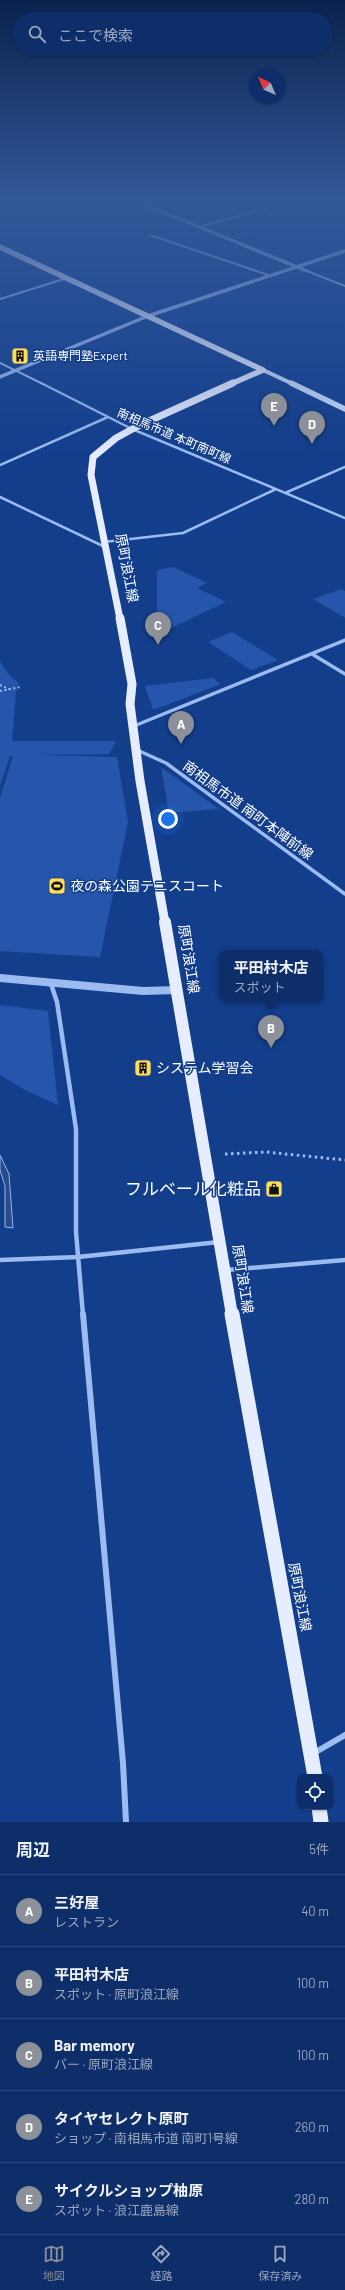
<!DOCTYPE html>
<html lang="ja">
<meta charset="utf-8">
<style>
:root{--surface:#0e2e69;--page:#17366f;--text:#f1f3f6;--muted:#9ba8c0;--line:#2e4a7d;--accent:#8c9099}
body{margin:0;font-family:Barlow,"Noto Sans JP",sans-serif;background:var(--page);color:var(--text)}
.controls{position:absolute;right:12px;bottom:12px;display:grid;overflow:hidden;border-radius:8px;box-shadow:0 1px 3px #0004}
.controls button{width:36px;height:36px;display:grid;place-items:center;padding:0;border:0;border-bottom:1px solid var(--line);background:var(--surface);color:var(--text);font:20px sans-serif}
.compass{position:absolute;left:249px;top:68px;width:36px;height:36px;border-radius:50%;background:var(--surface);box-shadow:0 1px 3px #0004;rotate:316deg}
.you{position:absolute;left:168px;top:819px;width:14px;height:14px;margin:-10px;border:3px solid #fff;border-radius:50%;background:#1a73e8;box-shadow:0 0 0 6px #1a73e833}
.badge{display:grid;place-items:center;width:26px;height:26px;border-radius:50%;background:var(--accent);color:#fff;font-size:13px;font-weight:700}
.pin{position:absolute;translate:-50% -33px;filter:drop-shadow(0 1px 2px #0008)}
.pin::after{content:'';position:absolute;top:21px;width:14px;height:12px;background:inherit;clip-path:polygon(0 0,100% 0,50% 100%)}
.popup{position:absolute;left:219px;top:950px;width:104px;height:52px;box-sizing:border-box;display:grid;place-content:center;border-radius:8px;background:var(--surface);filter:drop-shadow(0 1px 3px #0005);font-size:13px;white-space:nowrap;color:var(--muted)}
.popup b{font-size:15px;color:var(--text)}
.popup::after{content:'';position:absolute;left:50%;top:100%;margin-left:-8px;border:8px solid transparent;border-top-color:var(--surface)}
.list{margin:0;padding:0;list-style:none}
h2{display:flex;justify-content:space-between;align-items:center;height:52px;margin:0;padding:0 16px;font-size:17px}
h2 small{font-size:13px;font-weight:400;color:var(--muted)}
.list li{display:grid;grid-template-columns:26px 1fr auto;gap:12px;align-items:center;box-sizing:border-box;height:72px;padding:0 16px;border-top:1px solid var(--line)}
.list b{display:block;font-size:15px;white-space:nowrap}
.list p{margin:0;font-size:13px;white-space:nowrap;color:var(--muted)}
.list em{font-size:13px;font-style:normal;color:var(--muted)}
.icon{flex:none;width:22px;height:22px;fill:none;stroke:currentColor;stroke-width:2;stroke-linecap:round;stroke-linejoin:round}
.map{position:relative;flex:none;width:345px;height:1822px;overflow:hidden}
.search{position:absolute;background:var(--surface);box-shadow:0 1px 3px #0004;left:12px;right:12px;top:12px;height:44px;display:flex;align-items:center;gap:10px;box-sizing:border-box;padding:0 14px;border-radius:22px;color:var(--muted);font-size:15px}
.sheet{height:412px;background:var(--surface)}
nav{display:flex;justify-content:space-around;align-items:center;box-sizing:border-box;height:56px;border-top:1px solid var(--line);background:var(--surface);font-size:11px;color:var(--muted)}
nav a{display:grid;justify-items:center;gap:2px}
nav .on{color:var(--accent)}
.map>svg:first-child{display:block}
.green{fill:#2556ab}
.water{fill:#2b4b86;stroke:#8eb5f4}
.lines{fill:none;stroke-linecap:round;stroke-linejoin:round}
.path-far1{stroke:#9cbbf0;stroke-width:2;stroke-dasharray:2 2.5;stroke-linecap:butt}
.path{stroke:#9cbbf0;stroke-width:3;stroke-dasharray:2.5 3.5;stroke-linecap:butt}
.minor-far4{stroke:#9cbbf0;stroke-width:2}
.minor-far3{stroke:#9cbbf0;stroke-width:2.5}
.minor-far2{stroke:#9cbbf0;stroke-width:3.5}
.minor-far1{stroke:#9cbbf0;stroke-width:4.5}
.minor{stroke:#9cbbf0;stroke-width:6}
.tertiary-far1{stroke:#9cbbf0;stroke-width:3.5}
.tertiary{stroke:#9cbbf0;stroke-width:8}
.secondary-far1{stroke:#cadcfb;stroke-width:4}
.secondary{stroke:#cadcfb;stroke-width:5.5}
.primary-far4{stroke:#e6edff;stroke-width:5.5}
.primary-far3{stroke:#e6edff;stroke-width:7}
.primary-far2{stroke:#e6edff;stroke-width:9}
.primary-far1{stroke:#e6edff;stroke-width:12}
.primary{stroke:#e6edff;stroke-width:15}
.labels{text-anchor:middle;stroke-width:3;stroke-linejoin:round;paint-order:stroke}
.far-poi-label{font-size:12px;fill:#fff;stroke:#133e8c;text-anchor:start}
.far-street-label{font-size:12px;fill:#fff;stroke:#133e8c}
.street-label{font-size:14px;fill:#fff;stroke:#133e8c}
.poi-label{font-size:14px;fill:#fff;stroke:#133e8c;text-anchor:start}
.near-poi-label{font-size:17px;fill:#fff;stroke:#133e8c;text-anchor:end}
</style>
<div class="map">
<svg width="345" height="1822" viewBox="0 0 345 1822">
<rect width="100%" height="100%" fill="#133e8c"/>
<path class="green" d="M173,567L207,583L197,588L226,602L169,629H157V570Z
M341,589L345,591V618L313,599Z
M232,632L278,660L251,670L208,642Z
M0,661L9,675L19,683L16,692L12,741H116L109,754L37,755L117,757L128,822L100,957L0,951V798L13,756H10L0,786Z
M213,678L221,684L153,710L145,686Z
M161,767L219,809L169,813Z
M0,1005L48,1011L58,1105L25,1090L0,1075Z"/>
<path class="water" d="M0,1155L9,1174L13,1228L5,1227V1186L0,1170Z"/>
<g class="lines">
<path class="path-far1" d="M0,685L9,689
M0,691L21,687"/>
<path class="path" d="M225,1154L266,1152L345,1160"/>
<path class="minor-far4" d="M331,202L345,207
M199,227L291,202
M150,235L271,276
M307,271L345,286
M0,299L67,278
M0,363L43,384"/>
<path class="minor-far3" d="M41,383L132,429L345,518
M0,465L108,417
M285,493L345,467
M0,497L105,547
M104,542L183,533L276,489"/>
<path class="minor-far2" d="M312,654L345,674
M134,726L345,640
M137,750L166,763L345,894"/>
<path class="minor-far1" d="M51,984L57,1002L76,1129V1232L83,1315
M0,1260L78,1257L219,1242
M226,1270L345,1260"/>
<path class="minor" d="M83,1314L123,1763L126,1822
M314,1753L345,1735"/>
<path class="tertiary-far1" d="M138,202L307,271
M0,377L148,316L345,251"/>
<path class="tertiary" d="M0,978L143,991L177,990"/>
<path class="secondary-far1" d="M263,370L293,384"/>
<path class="secondary" d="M291,383L345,409"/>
<path class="primary-far4" d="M0,247L263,370
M231,384L263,370"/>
<path class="primary-far3" d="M120,619L91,475L93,457L116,438L138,426L233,383"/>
<path class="primary-far2" d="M120,618L132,684L130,704L140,781L165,923"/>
<path class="primary-far1" d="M165,922L232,1315"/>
<path class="primary" d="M232,1314L315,1777
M319,1807L321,1822"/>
</g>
<linearGradient id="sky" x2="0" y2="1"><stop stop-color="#0a224d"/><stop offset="0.44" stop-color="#335899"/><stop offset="1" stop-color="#335899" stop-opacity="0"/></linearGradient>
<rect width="345" height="457" fill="url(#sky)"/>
<defs>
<g id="building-square" transform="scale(0.9)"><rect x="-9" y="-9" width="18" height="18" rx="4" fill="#ffdd5c" stroke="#133e8c"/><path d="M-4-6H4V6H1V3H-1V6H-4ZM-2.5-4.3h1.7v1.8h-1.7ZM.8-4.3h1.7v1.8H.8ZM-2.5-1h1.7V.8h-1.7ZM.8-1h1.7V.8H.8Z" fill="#111"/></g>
<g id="stadium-square" transform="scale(0.9)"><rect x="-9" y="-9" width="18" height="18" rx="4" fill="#ffdd5c" stroke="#133e8c"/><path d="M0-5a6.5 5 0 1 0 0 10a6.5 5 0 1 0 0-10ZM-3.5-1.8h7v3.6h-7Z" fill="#111"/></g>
<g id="shop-square" transform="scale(0.9)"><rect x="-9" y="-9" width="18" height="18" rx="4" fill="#ffdd5c" stroke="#133e8c"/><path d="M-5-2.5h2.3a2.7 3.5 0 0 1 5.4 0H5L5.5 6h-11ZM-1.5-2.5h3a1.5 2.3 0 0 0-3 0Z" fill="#111"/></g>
</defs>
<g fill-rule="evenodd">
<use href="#building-square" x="20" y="356"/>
<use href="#stadium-square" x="57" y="886"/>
<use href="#building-square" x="143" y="1068"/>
<use href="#shop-square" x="274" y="1189"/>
</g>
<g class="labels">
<g class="far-poi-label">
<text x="33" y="360">英語専門塾Expert</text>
</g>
<g class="far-street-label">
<text transform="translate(174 436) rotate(23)" y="4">南相馬市道 本町南町線</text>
</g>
<g class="street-label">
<text transform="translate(127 568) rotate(79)" y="5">原町浪江線</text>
<text transform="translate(248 810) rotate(36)" y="5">南相馬市道 南町本陣前線</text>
<text transform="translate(189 959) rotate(81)" y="5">原町浪江線</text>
<text transform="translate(243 1279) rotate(81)" y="5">原町浪江線</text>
<text transform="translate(300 1597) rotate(79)" y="5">原町浪江線</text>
</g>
<g class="poi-label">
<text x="70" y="891">夜の森公園テニスコート</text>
<text x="156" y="1073">システム学習会</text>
</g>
<g class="near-poi-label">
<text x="261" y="1195">フルベール化粧品</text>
</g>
</g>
</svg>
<div class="controls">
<button><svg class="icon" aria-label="locate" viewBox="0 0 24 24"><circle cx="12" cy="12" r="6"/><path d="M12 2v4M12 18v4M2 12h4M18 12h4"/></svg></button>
</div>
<svg class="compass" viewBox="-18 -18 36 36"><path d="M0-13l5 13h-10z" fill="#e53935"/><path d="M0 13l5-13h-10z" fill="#9ba8c0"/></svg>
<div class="you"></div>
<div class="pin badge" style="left:181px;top:744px">A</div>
<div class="pin badge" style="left:271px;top:1048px">B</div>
<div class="popup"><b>平田村木店</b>スポット</div>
<div class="pin badge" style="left:158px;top:645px">C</div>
<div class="pin badge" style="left:312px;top:444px">D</div>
<div class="pin badge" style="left:274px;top:426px">E</div>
<div class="search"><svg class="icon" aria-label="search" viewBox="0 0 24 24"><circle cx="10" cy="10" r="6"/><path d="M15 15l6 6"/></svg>ここで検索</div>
</div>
<section class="sheet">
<h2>周辺<small>5件</small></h2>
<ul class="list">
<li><span class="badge">A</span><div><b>三好屋</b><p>レストラン</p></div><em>40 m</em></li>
<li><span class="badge">B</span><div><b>平田村木店</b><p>スポット · 原町浪江線</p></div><em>100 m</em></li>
<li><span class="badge">C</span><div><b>Bar memory</b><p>バー · 原町浪江線</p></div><em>100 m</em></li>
<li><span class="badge">D</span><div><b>タイヤセレクト原町</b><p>ショップ · 南相馬市道 南町1号線</p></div><em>260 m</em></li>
<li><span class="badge">E</span><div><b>サイクルショップ柚原</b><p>スポット · 浪江鹿島線</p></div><em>280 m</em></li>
</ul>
</section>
<nav>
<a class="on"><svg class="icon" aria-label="map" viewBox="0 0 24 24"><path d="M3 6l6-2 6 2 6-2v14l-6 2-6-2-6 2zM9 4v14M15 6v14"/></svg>地図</a>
<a><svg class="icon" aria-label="directions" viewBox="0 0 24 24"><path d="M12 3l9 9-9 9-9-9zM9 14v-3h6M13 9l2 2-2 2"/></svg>経路</a>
<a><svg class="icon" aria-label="saved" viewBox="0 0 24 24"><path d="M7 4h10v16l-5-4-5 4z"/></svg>保存済み</a>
</nav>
